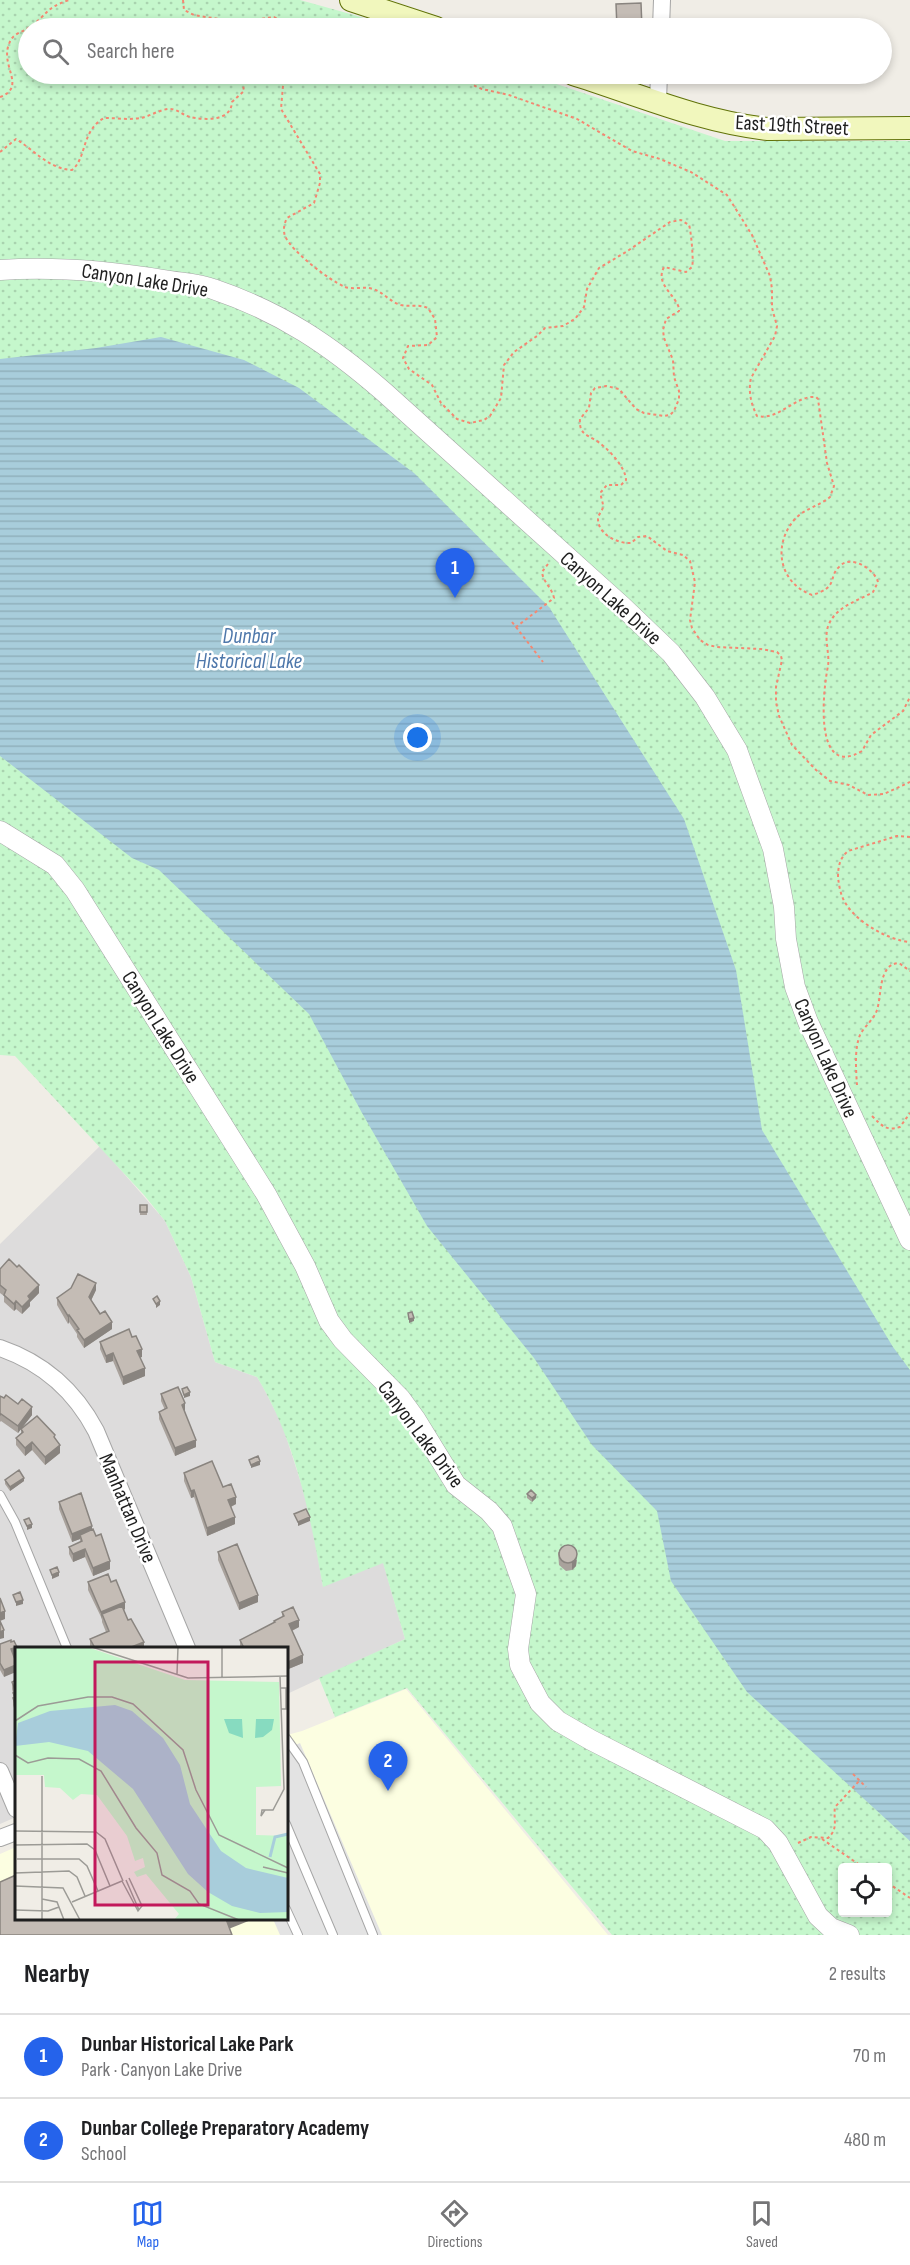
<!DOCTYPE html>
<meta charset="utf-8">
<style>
:root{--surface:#fff;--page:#f2f2f2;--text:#202124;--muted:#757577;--line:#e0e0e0;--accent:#2563eb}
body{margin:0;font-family:"Sofia Sans Condensed",sans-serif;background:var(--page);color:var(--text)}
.controls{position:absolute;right:18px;bottom:18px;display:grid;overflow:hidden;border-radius:6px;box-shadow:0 3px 9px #0003}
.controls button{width:54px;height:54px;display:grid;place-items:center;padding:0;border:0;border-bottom:2px solid var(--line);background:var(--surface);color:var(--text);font:30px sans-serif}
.you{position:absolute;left:418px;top:738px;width:21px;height:21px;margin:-15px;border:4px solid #fff;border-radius:50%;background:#1a73e8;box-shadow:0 0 0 9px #1a73e833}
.badge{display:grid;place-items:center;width:39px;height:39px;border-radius:50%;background:var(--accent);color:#fff;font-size:20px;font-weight:700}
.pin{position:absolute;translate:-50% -50px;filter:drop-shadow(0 2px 3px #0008)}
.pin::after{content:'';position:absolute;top:32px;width:21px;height:18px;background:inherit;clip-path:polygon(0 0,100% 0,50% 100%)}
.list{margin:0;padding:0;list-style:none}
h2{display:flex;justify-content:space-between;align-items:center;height:78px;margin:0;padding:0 24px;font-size:26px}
h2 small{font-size:20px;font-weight:400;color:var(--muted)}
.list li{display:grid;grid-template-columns:39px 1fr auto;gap:18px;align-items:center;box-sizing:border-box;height:84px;padding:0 24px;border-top:2px solid var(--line)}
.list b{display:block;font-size:22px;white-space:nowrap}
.list p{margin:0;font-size:20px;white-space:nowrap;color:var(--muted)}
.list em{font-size:20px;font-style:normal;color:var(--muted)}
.icon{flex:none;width:33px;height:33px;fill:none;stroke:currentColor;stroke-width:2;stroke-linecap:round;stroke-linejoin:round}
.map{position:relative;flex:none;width:910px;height:1935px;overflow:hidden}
.search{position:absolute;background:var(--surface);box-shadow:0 3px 9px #0003;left:18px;right:18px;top:18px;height:66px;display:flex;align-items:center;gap:15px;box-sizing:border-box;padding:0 21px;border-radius:33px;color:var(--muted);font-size:22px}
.sheet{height:246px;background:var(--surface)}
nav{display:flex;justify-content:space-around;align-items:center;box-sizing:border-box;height:84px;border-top:2px solid var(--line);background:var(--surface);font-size:16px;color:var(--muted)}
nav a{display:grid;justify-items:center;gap:3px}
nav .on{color:var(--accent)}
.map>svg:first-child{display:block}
.residential{fill:#dddcdc}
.education{fill:#fcfee1}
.park{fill:url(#park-dots);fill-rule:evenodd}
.parking{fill:#e3e3e3}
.water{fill:url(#water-rules)}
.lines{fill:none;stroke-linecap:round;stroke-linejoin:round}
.service-casing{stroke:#a6a6a6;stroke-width:10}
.minor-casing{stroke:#a6a6a6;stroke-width:18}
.tertiary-casing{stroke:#a6a6a6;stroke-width:21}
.secondary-casing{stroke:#617309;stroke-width:24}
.path{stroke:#f48872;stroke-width:2;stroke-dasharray:3 3;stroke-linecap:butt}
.service{stroke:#fff;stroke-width:8}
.minor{stroke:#fff;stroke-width:16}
.tertiary{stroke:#fff;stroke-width:20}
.secondary{stroke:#f1f7bd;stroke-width:22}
.wall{fill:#a9a29c}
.shaded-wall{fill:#89847f}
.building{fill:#c4bcb5;stroke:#89847f;stroke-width:1.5}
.labels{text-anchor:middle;stroke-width:5;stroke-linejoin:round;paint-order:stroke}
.street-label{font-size:21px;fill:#1f1f1f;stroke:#fff}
.water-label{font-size:22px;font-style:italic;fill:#4f78ab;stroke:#fff}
.inset-river{fill:none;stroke:#a8cddb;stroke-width:3}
.inset-road{fill:none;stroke:#9c9b96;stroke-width:1.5}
.view{fill:#c2185b;fill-opacity:0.15;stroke:#c2185b;stroke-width:3}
.inset-edge{fill:none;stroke:#1f1f1f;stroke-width:3}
</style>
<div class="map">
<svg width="910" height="1935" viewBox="0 0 910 1935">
<defs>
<pattern id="park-dots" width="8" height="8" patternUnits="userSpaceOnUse" patternTransform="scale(1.5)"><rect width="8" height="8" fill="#c5f7cc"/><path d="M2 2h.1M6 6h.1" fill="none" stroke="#a9d3af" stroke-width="1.8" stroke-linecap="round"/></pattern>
<pattern id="water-rules" width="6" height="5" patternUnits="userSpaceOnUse" patternTransform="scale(1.5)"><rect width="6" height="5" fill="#a8cddb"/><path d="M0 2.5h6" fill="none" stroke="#90b0bc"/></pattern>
</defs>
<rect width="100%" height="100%" fill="#f0ede6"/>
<path class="residential" d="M100,1146L165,1221L191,1277L215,1362L257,1377L263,1387L282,1424L309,1508L323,1586L383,1562L405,1639L287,1694L286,1648H16V1817L0,1824V1244Z"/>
<path class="education" d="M406,1689L608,1935H0V1854L16,1847V1918H286L287,1735L302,1731Z"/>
<path class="park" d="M0,0H300L354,15L395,28H28V74H527L725,141H910V1935H612L407,1688L335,1717L319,1678L405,1639L383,1563L323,1587C310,1515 296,1441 257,1377L215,1362L191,1277L165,1221L144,1195L15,1056L0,1055ZM842,1868H888V1912H842Z"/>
<path class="parking" d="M300,1743L382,1935H280L273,1919L286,1918L287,1749Z"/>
<path class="water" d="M161,337L244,360L299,388L414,473L549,607L684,819L736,970L762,1130L893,1347L910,1370V1841L747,1692L671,1581L657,1511L592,1445L534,1358L427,1226L362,1113L309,1014L159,870L132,858L0,756V359L96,348Z"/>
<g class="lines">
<g class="service-casing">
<path id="service" d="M0,1495L15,1522L67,1648
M286,1738L303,1762L373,1935
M286,1824L333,1935
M286,1909L298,1935"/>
</g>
<g class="minor-casing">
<path id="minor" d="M661,28L662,0
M658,101L659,74
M0,1348C44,1363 75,1391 96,1431L187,1648
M0,1771L16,1809
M0,1838L16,1832"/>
</g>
<g class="tertiary-casing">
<path id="tertiary" d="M0,270C55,266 109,271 164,280C180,283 198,283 213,289C281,312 330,345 384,392L623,607L671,653L705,697L737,750L773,849L784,907L786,939L795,987L808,1022L910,1240
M0,831L55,865L75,890L266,1194L305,1266L329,1321L343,1340L400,1398L416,1420L456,1485L489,1511L502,1526L526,1594L518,1649L520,1665L540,1703L558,1721L591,1740L765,1829L778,1843L818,1916L831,1928L849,1935"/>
</g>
<g class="secondary-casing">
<path id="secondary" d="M351,0L436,28
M573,74C637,94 701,122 768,129L910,128"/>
</g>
<path class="path" d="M183,0L184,10L194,15L237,22L274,17L293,28
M284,74L281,109L320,174V183L314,203L287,218C284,224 283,230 285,236C292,252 329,280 345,287C354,290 364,286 373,289C383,292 390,302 401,305C410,307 419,304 428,308L435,319L437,337L428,345L408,346L403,358L409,369L432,385L441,403L457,419L470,423L484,420L490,416L501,398L504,365L514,352L537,336L545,328L563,326L575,319L584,307L587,289L599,268L626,252L670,222L681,220L689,225C691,230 694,263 692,267L686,272L664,267C655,284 674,293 679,308V311L666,319L663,330L664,338L673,360L674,377L679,391V399L674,411L670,415L664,416L644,413L636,409L619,389L606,386L595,388L591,393L589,408L580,419C579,433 585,434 595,440C606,446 626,467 626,480L621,485H607L601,492C600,497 603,501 603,506C603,511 598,514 598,519C598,535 619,544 631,543L638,537L647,536L667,551L683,555L690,561L695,582L690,620L692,628L700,640L708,645L717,647L761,649L777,652L781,656L782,660L776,687V702L779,716L792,745L816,770L830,781L849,785L868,795L884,794L910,782
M460,74L475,86L482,89L509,95L577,119L632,151L660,159L691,172L727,195L752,235L770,276L772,289V308L777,326L775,336L751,378C748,391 751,404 757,416C779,421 795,395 816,397L818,399L827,463L834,486L830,497C819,506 804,509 795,519C772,545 779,583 812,595C840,587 827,577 840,566C851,554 875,570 878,582L873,592C858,601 837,606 829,624C823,636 830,653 828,666C823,690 813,780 862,751L871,735L903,711L910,697
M0,97C27,87 0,66 9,44C13,32 22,33 30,27C48,14 45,8 69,0
M0,152L16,139C34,150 49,169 72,170C87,158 81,131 104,118C116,118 129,120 141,118C150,116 159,110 168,109C177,108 182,115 190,117C204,120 231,122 232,102L244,91L243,85L247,74
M512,622L516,627L554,598C552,588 543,582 542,572L548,564
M516,627L543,662
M910,837L897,836L848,851C840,858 838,866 838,877C839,886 841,897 846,904C858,923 888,940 910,942
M857,1085C856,1070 854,1046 861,1033C866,1025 874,1019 877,1010C882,995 878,964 899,963L910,971
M872,1116C882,1126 886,1131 900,1127L910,1113
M853,1774L866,1787
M822,1839L864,1868
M798,1843L811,1837L828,1838C839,1828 833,1820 835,1807L860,1780
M888,1883L910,1898"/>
<use href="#service" class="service"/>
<use href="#minor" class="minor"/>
<use href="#tertiary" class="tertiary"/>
<use href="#secondary" class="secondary"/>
</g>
<path class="wall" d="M140,1205H147V1215H140Z
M0,1269L39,1293L30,1302V1306L22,1314L16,1309L14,1311L4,1302V1296L0,1293Z
M96,1290L91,1300L112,1329L84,1348L77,1337V1334L69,1322L68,1324L57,1305V1298Z
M132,1337L142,1357H140L145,1376L123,1385L113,1361L106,1363L100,1349V1342Z
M161,1394L185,1410L184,1411L196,1447L175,1456L159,1419V1412L165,1410L161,1401Z
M0,1396L32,1415L21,1429L55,1438L60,1453L45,1465L32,1450L25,1456L16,1445V1438L21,1434V1429L18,1433L1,1421L0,1422Z
M184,1473L223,1487L236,1504L231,1507L235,1524L207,1536L194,1497L191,1498L184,1481Z
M5,1480L24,1481L10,1491L5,1484Z
M527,1494L536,1498L532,1502L527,1498Z
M59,1502L92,1529L110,1569L93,1576L85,1557L73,1562L69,1554V1547L80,1542V1539L72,1542L59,1509Z
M218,1552L258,1602L239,1610L218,1560Z
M558,1552L577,1560L576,1566L572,1570L566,1571L559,1565Z
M88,1582H111L125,1609L124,1610L128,1620L144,1648H91L90,1646V1639L106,1632L102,1622V1619L88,1590Z
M282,1612L299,1627L292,1631L303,1663L286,1670V1648H240V1640L274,1623V1621L282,1617Z
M11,1642L17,1647L16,1654L14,1655L4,1677L0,1670V1644Z
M16,1680V1714L13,1705V1693L12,1689V1682Z"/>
<path class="shaded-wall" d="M96,1283V1290L89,1305V1297Z
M39,1285V1293L30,1302V1306L22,1314V1307L28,1296Z
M16,1301V1309L14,1311V1304Z
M160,1301V1305L156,1308V1304Z
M69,1315V1322L68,1324V1316Z
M414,1318V1321L409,1323V1319Z
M112,1322V1329L84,1348V1340Z
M142,1349V1357L137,1359V1351Z
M113,1353V1361L106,1363V1356Z
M145,1368V1376L123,1385V1377Z
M190,1392V1396L184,1398V1395Z
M185,1403V1410L182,1412V1405Z
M32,1407V1415L18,1433V1426Z
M196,1440V1447L175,1456V1448Z
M32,1442V1450L25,1456V1448Z
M60,1445V1453L45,1465V1457Z
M260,1461V1465L251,1468V1465Z
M24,1478V1481L10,1491V1487Z
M194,1490V1497L191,1498V1491Z
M536,1495V1498L532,1502V1498Z
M236,1497V1504L228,1508V1500Z
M235,1517V1524L207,1536V1528Z
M310,1517V1521L298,1526V1522Z
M32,1524V1528L27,1530V1526Z
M92,1526V1533L80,1535V1539L72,1542V1534Z
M85,1549V1557L73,1562V1554Z
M577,1552L576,1566L572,1570V1562Z
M110,1561V1569L93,1576V1568Z
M59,1572V1576L52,1579V1575Z
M258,1595V1602L239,1610V1603Z
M23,1600V1604L16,1606V1602Z
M125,1602V1609L104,1618L102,1614L101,1620V1612Z
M5,1611V1619L0,1621V1613Z
M299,1620V1627L289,1632V1624Z
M4,1630V1638L0,1639V1632Z
M144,1642V1648H129Z
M17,1647L16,1654L11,1656V1649Z
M303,1655V1663L286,1670V1663Z
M16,1665V1672L4,1677V1670Z
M227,1918H251V1920L226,1930V1919Z"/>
<path class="building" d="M641,3L642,28H617L616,4Z
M140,1205H147V1212H140Z
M9,1259L17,1267L19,1265L39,1285L28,1296L30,1299L22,1307L16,1301L14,1304L4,1295L6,1290L0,1285V1269Z
M78,1274L96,1283L89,1297L100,1314L105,1311L112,1322L84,1340L77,1330L79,1329L69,1315L68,1316L57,1298L71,1288Z
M157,1296L160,1301L156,1304L153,1299Z
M412,1312L414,1318L409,1319L408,1313Z
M129,1329L132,1337L136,1336L142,1349L137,1351L145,1368L123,1377L113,1353L106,1356L100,1342Z
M178,1387L185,1403L182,1405L196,1440L175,1448L159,1412L167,1408L161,1394Z
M187,1387L190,1392L184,1395L182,1389Z
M6,1395L18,1404L22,1399L32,1407L18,1426L1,1414L0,1415V1396L4,1398Z
M37,1416L55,1435L54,1437L60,1445L45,1457L32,1442L25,1448L16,1438L23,1432L21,1429Z
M258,1456L260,1461L251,1465L249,1460Z
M212,1461L223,1487L231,1484L236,1497L228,1500L235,1517L207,1528L194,1490L191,1491L184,1473Z
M19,1470L24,1478L10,1487L5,1480Z
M531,1490L536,1495L532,1498L527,1494Z
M81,1493L92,1526L72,1534L59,1502Z
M306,1509L310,1517L298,1522L294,1514Z
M29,1518L32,1524L27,1526L24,1520Z
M93,1529L96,1536L101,1534L110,1561L93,1568L85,1549L73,1554L69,1547L82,1541L80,1535Z
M237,1544L258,1595L239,1603L218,1552Z
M559 1554a9 9 0 1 1 18 0a9 9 0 1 1-18 0Z
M57,1567L59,1572L52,1575L50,1570Z
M108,1574L111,1582L116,1580L125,1602L101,1612L88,1582Z
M20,1592L23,1600L16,1602L13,1595Z
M0,1598L5,1611L0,1613Z
M122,1606L128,1620L131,1619L144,1642L129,1648H95L90,1639L109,1631L102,1614Z
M293,1607L299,1620L289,1624L303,1655L286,1663V1648H262L261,1647L256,1648H244L240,1640L275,1622L274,1621L284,1616L282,1612Z
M0,1621L4,1630L0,1632Z
M11,1640V1642L14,1641L17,1647L11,1649L16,1662V1665L4,1670L0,1663V1644Z
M16,1680V1707L13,1698L15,1697L13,1693L16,1692L12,1682Z
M16,1875V1918H227L226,1919L232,1935H0V1882Z"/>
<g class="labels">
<g class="street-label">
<text transform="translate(792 125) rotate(3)" y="7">East 19th Street</text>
<text transform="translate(145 280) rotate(9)" y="7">Canyon Lake Drive</text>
<text transform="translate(611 598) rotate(42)" y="7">Canyon Lake Drive</text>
<text transform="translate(161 1027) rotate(58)" y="7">Canyon Lake Drive</text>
<text transform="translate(826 1058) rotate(66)" y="7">Canyon Lake Drive</text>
<text transform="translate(421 1434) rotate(53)" y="7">Canyon Lake Drive</text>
<text transform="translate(128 1508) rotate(67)" y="7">Manhattan Drive</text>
</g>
<g class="water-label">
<text x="249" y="643">Dunbar<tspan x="249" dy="25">Historical Lake</tspan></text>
</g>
</g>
<g transform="translate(15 1647)">
<rect width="273" height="273" fill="#f0ede6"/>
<path d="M0,0H72L170,33L264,35L266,139L241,140V188L273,189V273H159L164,267L131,227L122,230L119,225L130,220L128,211L120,214L112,189L82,148L66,147L58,153L45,141L30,140L29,128H0Z" fill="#c5f7cc"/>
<path d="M209,72H227L228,91L214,86ZM241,72H259L257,83L248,90L240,91Z" fill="#87dbc0"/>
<path d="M100,58L117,64L148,91L165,118L175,157L206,204L231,221L273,231V265L245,266L217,259L193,245L173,227L118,142L73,104L34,95L0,99L3,76L35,64Z" fill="#a8cddb"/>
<path class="inset-river" d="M255,210L260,190L273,187"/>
<path class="inset-road" d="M77,0L173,31L273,29M162,27L163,0M207,30V0M266,41H271V62H266M0,74L23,59L73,50H97L118,57L168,103L181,143L204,188L273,221M0,108L13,116L33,111L64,112L86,124L121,181L142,206L147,228L175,244L184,257L224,273M250,163L246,169L247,163H258L269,142L265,29M0,184L81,185L90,192L108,234M0,198L72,197L80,203L95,239M2,212H64L72,219L83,244M248,220L273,226M0,226L54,224L62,230L70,249M111,233L124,263M107,234L123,264L127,259L114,231M0,239L48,241L65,273M27,252L42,255L49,273M57,255L107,234M0,263L33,264L44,260M27,273V129"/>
<path class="view" d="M80,15H193V258H80Z"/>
<rect width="273" height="273" class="inset-edge"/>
</g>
</svg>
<div class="controls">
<button><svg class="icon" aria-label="locate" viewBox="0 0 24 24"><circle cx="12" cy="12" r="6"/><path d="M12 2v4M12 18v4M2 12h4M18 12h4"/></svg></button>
</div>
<div class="you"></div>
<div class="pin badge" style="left:455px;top:598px">1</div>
<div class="pin badge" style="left:388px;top:1791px">2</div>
<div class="search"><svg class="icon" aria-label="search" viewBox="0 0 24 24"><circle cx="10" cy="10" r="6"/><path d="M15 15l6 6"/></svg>Search here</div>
</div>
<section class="sheet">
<h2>Nearby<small>2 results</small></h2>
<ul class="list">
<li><span class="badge">1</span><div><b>Dunbar Historical Lake Park</b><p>Park · Canyon Lake Drive</p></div><em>70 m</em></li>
<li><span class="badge">2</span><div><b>Dunbar College Preparatory Academy</b><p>School</p></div><em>480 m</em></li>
</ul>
</section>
<nav>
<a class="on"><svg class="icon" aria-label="map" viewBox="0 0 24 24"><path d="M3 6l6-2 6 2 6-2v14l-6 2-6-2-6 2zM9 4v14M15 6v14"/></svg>Map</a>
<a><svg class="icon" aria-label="directions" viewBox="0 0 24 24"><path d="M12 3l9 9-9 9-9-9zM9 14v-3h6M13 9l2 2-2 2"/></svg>Directions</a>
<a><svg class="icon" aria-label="saved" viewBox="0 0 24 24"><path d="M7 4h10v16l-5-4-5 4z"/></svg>Saved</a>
</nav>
